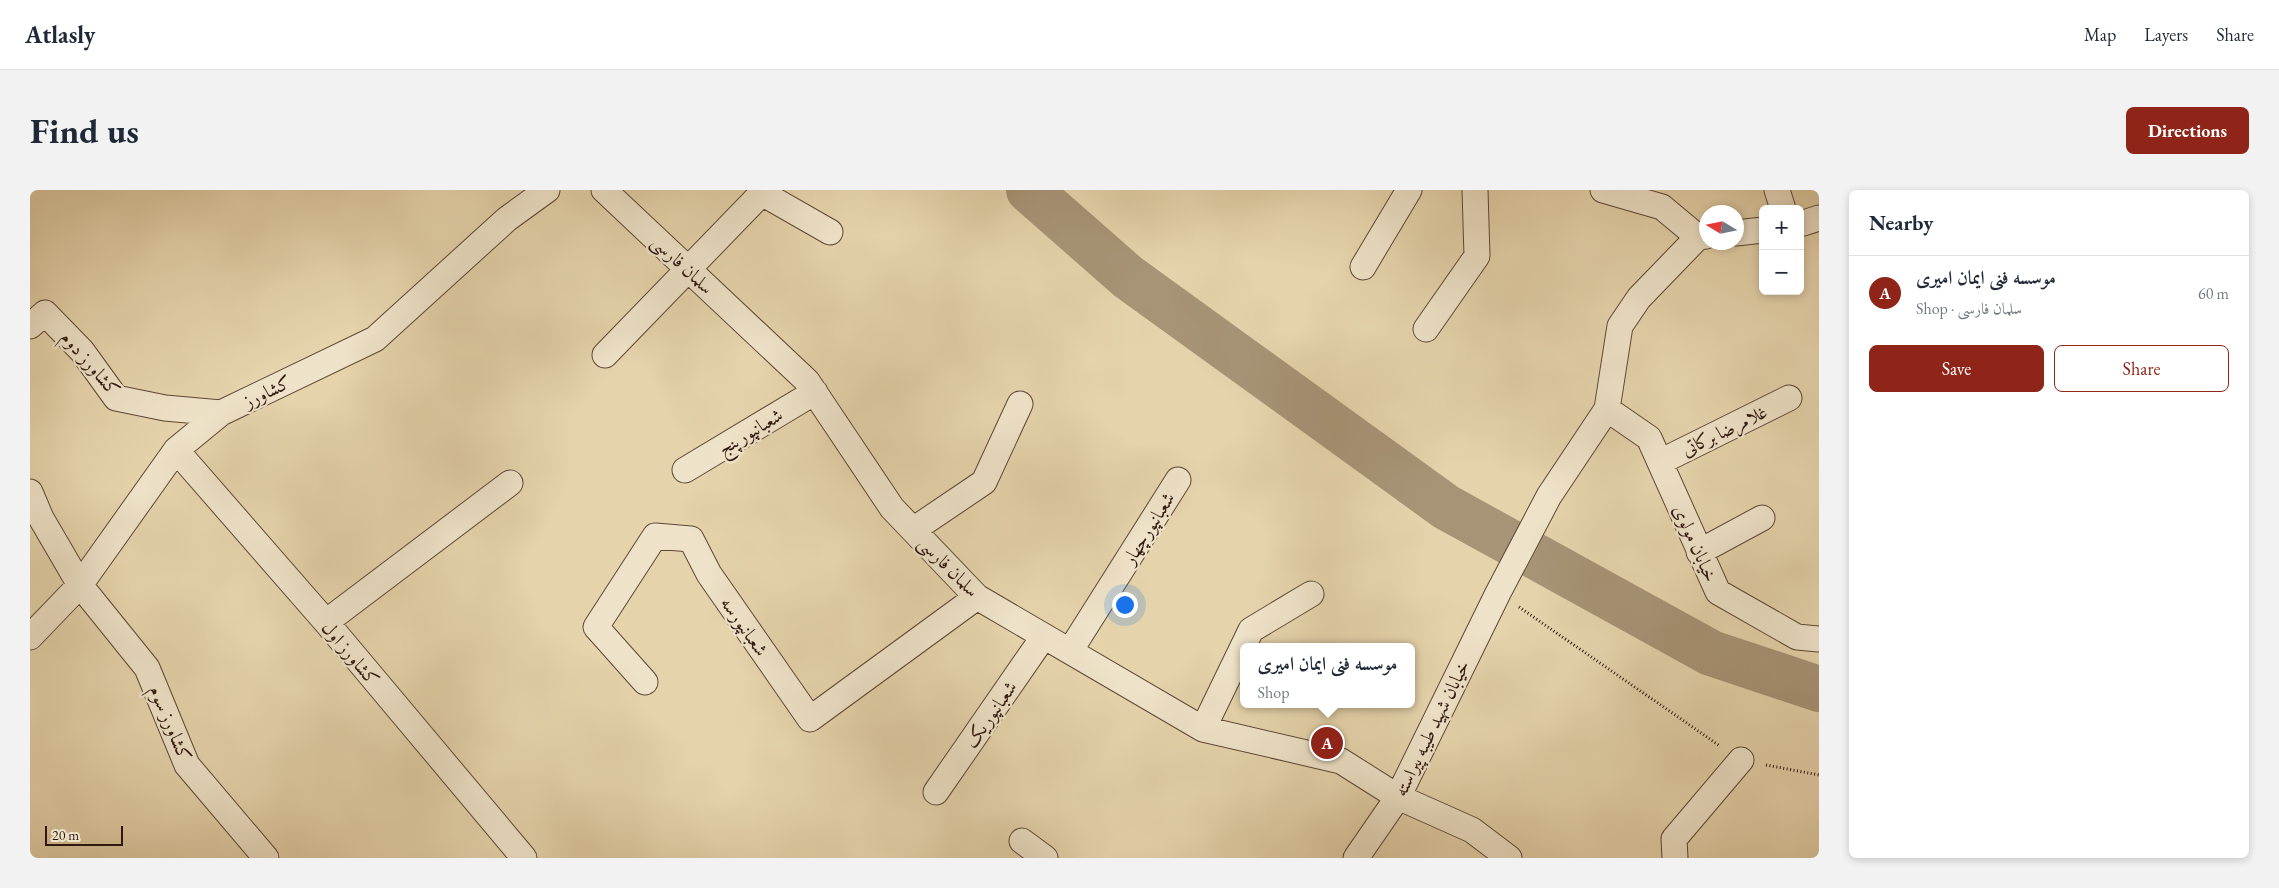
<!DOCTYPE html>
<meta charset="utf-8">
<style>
:root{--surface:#fff;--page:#f2f2f3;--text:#1f2937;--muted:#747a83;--line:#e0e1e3;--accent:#8f2418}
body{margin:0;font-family:"EB Garamond",Amiri,serif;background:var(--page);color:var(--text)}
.controls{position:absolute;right:15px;top:15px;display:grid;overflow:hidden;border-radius:8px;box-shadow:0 2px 8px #0003}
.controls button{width:45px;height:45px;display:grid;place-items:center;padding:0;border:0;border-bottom:1px solid var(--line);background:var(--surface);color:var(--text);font:25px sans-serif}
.compass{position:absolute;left:1669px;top:15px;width:45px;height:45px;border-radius:50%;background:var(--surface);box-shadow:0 2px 8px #0003;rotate:280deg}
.scale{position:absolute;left:15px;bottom:12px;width:78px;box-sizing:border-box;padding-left:5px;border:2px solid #30180f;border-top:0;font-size:14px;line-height:18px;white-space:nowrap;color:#30180f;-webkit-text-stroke:4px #eee2c8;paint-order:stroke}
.you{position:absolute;left:1094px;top:414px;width:18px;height:18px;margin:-12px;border:4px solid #fff;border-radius:50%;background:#1a73e8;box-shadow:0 0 0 8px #1a73e833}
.badge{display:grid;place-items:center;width:32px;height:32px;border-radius:50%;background:var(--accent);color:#fff;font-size:16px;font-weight:700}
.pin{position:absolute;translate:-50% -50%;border:2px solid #fff;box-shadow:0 1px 5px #0006}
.popup{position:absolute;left:1210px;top:453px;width:175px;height:65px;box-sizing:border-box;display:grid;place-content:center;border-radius:8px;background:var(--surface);filter:drop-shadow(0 1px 4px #0005);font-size:16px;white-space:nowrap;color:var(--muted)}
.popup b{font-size:19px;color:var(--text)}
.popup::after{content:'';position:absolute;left:50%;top:100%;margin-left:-10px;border:10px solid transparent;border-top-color:var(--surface)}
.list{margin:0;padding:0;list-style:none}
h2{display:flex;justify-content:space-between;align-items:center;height:65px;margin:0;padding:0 20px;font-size:21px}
h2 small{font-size:16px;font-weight:400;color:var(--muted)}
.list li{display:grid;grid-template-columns:32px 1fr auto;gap:15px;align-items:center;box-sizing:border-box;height:75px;padding:0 20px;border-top:1px solid var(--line)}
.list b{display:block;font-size:19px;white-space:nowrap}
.list p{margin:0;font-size:16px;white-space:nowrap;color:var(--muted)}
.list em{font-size:16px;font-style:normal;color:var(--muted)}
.actions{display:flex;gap:10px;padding:15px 20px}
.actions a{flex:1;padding:11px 0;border:1px solid var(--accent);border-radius:8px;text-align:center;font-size:18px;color:var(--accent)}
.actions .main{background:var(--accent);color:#fff}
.map{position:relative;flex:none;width:1789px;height:668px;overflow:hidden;border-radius:8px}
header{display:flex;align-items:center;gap:30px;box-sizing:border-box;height:70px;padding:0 25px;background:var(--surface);border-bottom:1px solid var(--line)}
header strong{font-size:24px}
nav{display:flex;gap:28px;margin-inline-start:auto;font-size:18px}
.intro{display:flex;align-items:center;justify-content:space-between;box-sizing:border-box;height:120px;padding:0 30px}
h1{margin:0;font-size:35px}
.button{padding:12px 22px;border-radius:8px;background:var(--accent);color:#fff;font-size:18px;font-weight:700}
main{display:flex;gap:30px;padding:0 30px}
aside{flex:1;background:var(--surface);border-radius:8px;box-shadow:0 2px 8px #0003}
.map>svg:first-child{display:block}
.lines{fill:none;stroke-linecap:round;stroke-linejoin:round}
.river{stroke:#a79376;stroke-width:46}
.minor-casing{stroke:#5d4736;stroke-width:27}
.path{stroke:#30180f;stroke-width:3;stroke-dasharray:1 2.5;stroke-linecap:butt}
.minor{stroke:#eee2c8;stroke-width:25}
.labels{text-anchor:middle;stroke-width:4.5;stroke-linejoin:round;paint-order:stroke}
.street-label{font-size:19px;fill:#30180f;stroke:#eee2c8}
</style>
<header>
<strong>Atlasly</strong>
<nav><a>Map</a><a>Layers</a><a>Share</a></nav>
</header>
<div class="intro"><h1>Find us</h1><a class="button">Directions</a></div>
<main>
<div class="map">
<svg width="1789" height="668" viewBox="0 0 1789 668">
<rect width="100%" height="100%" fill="#e5d3ab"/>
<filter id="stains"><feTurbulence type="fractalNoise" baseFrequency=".004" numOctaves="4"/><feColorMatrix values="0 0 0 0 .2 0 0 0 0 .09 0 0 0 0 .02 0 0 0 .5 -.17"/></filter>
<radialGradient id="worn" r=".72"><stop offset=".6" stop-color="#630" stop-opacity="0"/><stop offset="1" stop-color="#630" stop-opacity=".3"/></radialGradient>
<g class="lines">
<path class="river" d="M999,0L1098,87L1416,317L1681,463L1789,499"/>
<g class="minor-casing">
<path id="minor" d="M574,0L777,191L862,318L947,407L1173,539L1311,571L1368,607L1442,640L1479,668
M1573,0L1632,17L1668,47
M1747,0L1753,19
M1770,34L1789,28
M1706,43L1733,40
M1333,77L1379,0
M0,136L15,123L52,161L86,208L135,218L191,223
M1396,139L1447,66L1445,0
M575,165L730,5L737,6L800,42
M1577,219L1619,248L1688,402L1767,447L1789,449
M146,260L296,432L494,668
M1630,272L1759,208
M655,280L785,202
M0,302L11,328L50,395L117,478L157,575L236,668
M883,340L954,292L990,214
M1669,362L1732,328
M296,432L480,293
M0,447L50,395L146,260L191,223L345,149L477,29L517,0
M1040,461L1148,290
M615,492L566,437L625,346L661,349L679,384L780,529L947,407
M1173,539L1221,440L1281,404
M906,602L1014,446
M992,651L1015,668
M1326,668L1368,607L1468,403L1519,306L1577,219L1590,136L1609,108L1668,47L1676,46
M1645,668L1644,649L1711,570"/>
</g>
<path class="path" d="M1489,417L1690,556
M1736,575L1789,585"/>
<use href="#minor" class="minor"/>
</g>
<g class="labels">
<g class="street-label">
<text transform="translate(653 74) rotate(43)" y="7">سلمان فارسی</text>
<text transform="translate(61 173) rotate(49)" y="7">کشاورز دوم</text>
<text transform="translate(237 201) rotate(-26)" y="7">کشاورز</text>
<text transform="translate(1694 240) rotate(-26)" y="7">غلامرضا برکاتی</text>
<text transform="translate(720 241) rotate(-31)" y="7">شعبانپورپنج</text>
<text transform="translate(1118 338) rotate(-58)" y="7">شعبانپورچهار</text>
<text transform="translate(1666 353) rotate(66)" y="7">خیابان مولوی</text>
<text transform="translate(919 376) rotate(45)" y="7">سلمان فارسی</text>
<text transform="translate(715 436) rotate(55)" y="7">شعبانپورسه</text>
<text transform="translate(321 463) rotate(50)" y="7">کشاورز اول</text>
<text transform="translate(960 524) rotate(-55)" y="7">شعبانپوریک</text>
<text transform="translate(141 533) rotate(67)" y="7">کشاورز سوم</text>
<text transform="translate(1401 538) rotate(-64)" y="7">خیابان شهید طیبه پیراسته</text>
</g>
</g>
<rect width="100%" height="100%" filter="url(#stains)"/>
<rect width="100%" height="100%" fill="url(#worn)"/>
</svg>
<div class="controls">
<button>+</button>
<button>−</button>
</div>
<svg class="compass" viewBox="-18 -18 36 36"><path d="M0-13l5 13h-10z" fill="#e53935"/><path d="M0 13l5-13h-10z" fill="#747a83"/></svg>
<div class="scale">20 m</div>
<div class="you"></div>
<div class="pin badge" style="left:1297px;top:553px">A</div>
<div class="popup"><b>موسسه فنی ایمان امیری</b>Shop</div>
</div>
<aside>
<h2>Nearby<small></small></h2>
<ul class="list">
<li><span class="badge">A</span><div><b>موسسه فنی ایمان امیری</b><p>Shop · سلمان فارسی</p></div><em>60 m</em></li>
</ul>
<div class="actions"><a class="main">Save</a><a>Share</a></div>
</aside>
</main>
